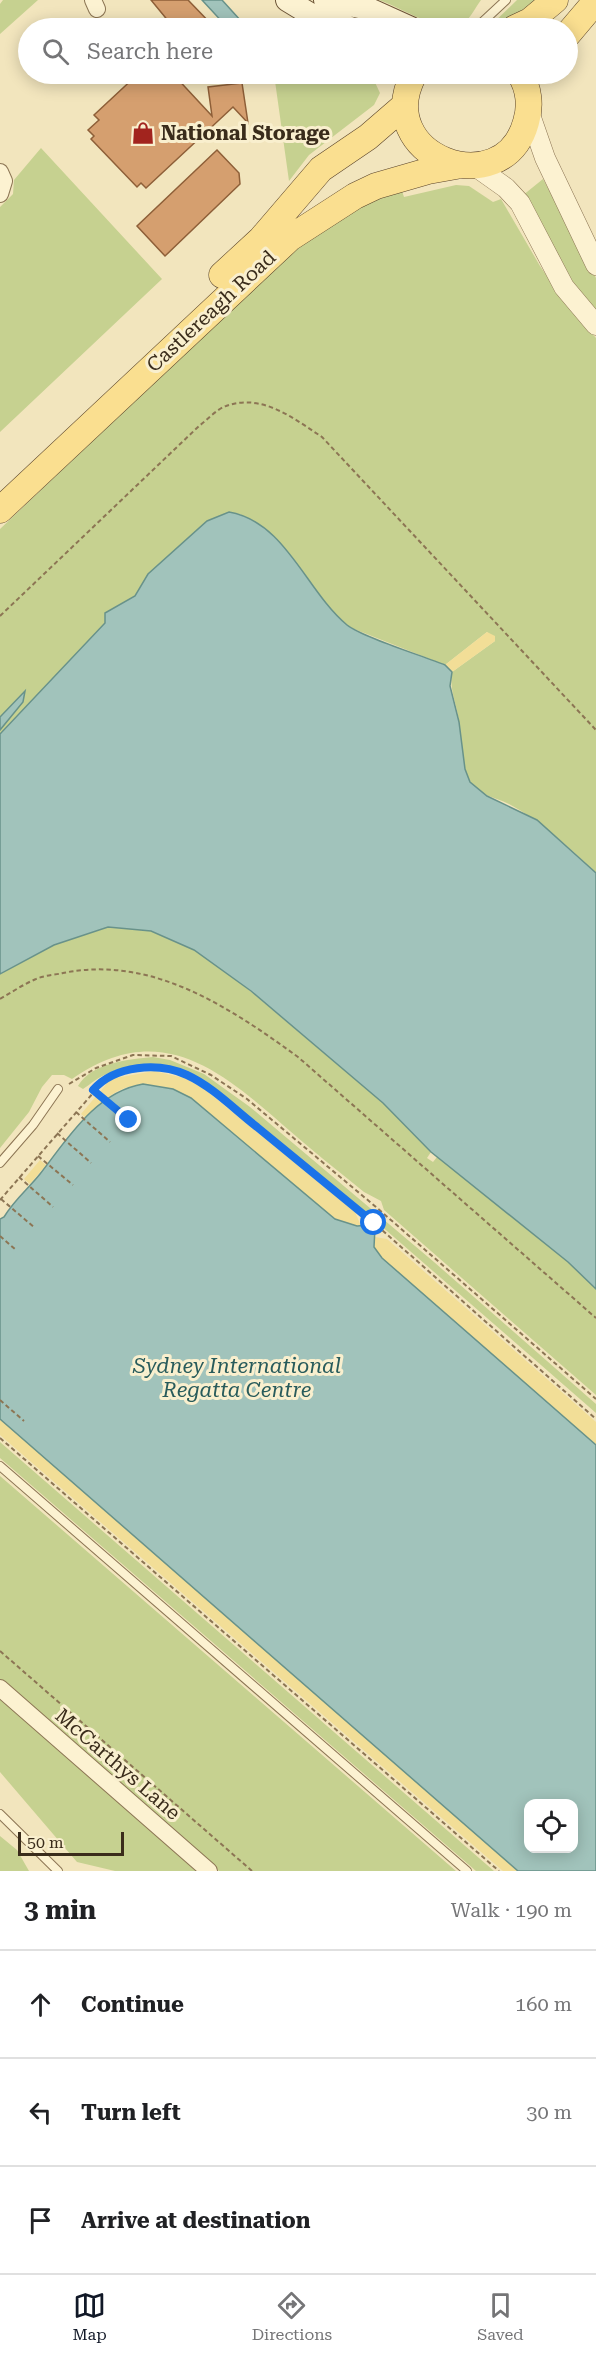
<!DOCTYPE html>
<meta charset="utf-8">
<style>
:root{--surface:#fff;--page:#f6f6f6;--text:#202124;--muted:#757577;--line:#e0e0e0;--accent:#111827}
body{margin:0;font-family:"Roboto Serif",serif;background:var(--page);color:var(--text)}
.controls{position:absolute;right:18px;bottom:18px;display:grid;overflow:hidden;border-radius:12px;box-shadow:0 3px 15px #0003}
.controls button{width:54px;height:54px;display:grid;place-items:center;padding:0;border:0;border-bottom:2px solid var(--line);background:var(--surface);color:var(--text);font:30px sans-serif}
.scale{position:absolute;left:18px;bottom:15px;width:106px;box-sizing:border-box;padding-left:6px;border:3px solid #3a2c1b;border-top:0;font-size:16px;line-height:21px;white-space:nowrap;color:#3a2c1b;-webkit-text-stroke:4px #f9efce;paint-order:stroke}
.stop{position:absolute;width:18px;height:18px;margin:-14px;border:4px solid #1a73e8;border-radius:50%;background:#fff}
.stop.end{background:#1a73e8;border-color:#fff;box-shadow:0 2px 6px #0008}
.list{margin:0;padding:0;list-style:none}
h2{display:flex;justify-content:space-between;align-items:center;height:78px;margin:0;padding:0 24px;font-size:26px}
h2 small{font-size:20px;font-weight:400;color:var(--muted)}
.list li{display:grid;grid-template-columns:39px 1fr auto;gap:18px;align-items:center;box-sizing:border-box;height:108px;padding:0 24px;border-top:2px solid var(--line)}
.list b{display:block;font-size:22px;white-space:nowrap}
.list em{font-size:20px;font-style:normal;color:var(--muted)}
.icon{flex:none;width:33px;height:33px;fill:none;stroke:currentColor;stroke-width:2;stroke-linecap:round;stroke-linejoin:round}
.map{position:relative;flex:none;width:596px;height:1871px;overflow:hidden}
.search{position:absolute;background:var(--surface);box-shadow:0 3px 15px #0003;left:18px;right:18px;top:18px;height:66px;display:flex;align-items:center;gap:15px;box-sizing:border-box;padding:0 21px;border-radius:33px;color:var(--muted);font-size:22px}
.sheet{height:402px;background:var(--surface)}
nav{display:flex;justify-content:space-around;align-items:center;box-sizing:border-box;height:84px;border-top:2px solid var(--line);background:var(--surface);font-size:16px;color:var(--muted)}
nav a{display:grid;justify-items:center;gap:3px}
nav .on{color:var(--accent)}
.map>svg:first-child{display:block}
.green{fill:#c6d190}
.sand{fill:#f2de97}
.water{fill:#a1c3bb;stroke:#68928a;stroke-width:1.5;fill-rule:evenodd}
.building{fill:#d59f6f;stroke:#8e5f38;stroke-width:1.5}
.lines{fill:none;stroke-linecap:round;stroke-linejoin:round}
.service-casing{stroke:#8c7554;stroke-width:10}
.minor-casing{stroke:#8c7554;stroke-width:18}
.tertiary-casing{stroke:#8c7554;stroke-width:21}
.secondary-casing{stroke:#6e5638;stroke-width:24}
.primary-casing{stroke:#594229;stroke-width:27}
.path{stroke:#8c7554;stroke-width:2;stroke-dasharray:4.5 3;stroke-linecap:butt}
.service{stroke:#fcf2d1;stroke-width:8}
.minor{stroke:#fcf2d1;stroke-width:16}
.tertiary{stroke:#fcf2d1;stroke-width:20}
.secondary{stroke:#fcf2d1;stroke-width:22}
.primary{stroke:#fadf90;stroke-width:26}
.route{stroke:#1a73e8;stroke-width:8}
.labels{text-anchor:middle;stroke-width:6;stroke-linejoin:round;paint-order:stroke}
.poi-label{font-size:20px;font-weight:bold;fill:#3a2c1b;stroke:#f9efce;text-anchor:start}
.street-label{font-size:20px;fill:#3a2c1b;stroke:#f9efce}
.water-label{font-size:21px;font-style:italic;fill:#285b5b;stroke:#f9efce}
</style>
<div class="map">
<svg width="596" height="1871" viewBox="0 0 596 1871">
<rect width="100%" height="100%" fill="#f2e5bd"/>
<path class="green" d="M3,0H38L0,34V4Z
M379,0H481C475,8 469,21 460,26C442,34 398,6 379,0Z
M517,0H542L513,18L488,28Z
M274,74H371L380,93L374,105L309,155L289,181Z
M41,148L162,279L0,432V207L13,194L14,180Z
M543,179L596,278V316L575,290L522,196Z
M456,185L469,186L493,202L501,199L540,266L564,301L596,338V873C570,848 541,821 509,804C495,797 479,796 470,781C460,763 462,741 459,722C457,704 449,690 452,672L495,641L487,632L445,665L349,627L332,611L275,537L240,514L148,574L135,596L106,613L105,623L0,734V730L23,702L24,693L0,717V529L302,242L367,203L402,191L404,197Z
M108,927L151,931L194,950L237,980L383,1103L431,1152L427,1158L433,1162L437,1157L568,1262L596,1289V1395L384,1210L381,1201L364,1192C337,1170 309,1148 283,1125C216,1066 157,1020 72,1079L64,1075H52L42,1087L29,1112L0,1148V974L54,945Z
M153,1057L170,1060L204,1074L250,1107L434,1262L596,1404V1413L356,1204L209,1085C177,1065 143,1057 107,1074C98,1077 91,1084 83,1089L78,1086C91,1063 129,1059 153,1057Z
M0,1442L494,1871H476L0,1458Z
M0,1476L456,1871H219L0,1679Z
M0,1699L197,1871H115L77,1862L0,1772Z
M0,1836L17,1850L29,1871H0Z"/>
<path class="sand" d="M487,632L495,636V641L452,672L445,665Z
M154,1071L184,1078L203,1088L355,1212L361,1226L344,1223L335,1219L191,1098C162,1084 134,1077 107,1098L100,1092L110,1079Z
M97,1095L103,1101L86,1118L81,1114Z
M40,1160L46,1165L30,1184L24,1179Z
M375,1237L387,1239L596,1422V1445L382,1258L374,1247Z
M0,1419L518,1871H503L0,1435Z"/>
<path class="water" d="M202,0H222L242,22L226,26Z
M229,512C286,522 306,591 347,625C362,637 423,656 445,665L452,672L450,686L459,722L465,769L470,782L487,796L537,820L596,873V1289L568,1262L431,1152L383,1103L251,991L194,950L151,931L108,927L54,945L0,974V734L105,623V613L135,596L148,574L207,521Z
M25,691L23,702L0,730V717Z
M143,1084L173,1089L191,1098L335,1219L357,1226L370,1225L375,1228L374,1247L382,1258L596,1445V1871H518L0,1419V1219L4,1217C14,1200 28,1189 40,1174C68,1138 96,1092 143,1084ZM528,1804H574V1848H528Z"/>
<path class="building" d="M151,0H188L215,28H174Z
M138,74H173L212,116L208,87L242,83L248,123L233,107L146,188L141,183L137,187L91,139L94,136L88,130L99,120L94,115Z
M217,150L239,173L240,184L165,256L137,226Z"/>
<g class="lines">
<g class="service-casing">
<path id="service" d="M476,28L506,0
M0,1163L33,1125L58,1089
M0,1466L467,1871
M0,1814L58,1871"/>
</g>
<g class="minor-casing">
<path id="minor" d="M93,0L97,9
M0,172L4,181L0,194
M0,1688L209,1871"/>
</g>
<g class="tertiary-casing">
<path id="tertiary" d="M529,112L545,158L596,265
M475,166L506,188L520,203L564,287L596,325"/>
</g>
<g class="secondary-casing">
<path id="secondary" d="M287,0L310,14L350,28
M325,0L369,9L411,28"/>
</g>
<g class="primary-casing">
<path id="primary" d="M515,28L530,21L555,0
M568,34L596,1
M414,74C370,156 503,206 526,122C531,106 529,88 520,74
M222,275L261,239L321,169L368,137L405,105
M0,510L290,238L355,196L376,186L428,171L456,166"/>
</g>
<path class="path" d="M0,616L199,426C207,420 217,409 226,406C262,393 293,418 322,437L596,730
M0,999C12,992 24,984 36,979C45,975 55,975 63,973C152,955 229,1007 298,1057L596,1318
M69,1084L96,1068L133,1055L171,1056L211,1075L247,1099L376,1207L596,1399
M94,1091L129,1120
M76,1112L110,1142
M57,1133L91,1163
M38,1156L73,1185
M19,1177L53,1207
M1,1199L35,1228
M0,1200L107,1077L145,1068H159L185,1074L214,1093L374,1223L596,1419
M0,1236L16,1250
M0,1400L24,1421
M0,1438L499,1871
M0,1651L252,1871"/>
<use href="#service" class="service"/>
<use href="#minor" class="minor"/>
<use href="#tertiary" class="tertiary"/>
<use href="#secondary" class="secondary"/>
<use href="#primary" class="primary"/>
</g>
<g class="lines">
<path class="route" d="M129,1120L93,1090C115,1065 158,1062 187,1075C213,1087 235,1110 257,1127C296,1159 335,1191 374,1223"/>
</g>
<defs>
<g id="shop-bare" transform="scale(1.8)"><path d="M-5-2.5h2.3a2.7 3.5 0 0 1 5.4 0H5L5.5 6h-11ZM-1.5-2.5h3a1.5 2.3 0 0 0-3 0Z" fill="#a2241e" stroke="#f9efce" stroke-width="2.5" paint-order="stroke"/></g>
</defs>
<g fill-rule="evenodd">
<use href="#shop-bare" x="143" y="133"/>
</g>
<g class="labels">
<g class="poi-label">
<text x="161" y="140">National Storage</text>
</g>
<g class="street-label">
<text transform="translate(211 311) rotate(-43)" y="7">Castlereagh Road</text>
<text transform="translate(118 1764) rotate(41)" y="7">McCarthys Lane</text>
</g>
<g class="water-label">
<text x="237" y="1373">Sydney International<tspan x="237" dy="24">Regatta Centre</tspan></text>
</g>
</g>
</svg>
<div class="controls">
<button><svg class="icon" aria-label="locate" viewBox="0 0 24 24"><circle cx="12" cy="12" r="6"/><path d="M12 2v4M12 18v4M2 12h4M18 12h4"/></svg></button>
</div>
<div class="scale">50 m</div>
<div class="stop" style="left:374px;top:1223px"></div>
<div class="stop end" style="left:129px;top:1120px"></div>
<div class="search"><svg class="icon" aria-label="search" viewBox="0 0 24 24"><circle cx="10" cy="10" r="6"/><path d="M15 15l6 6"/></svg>Search here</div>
</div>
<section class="sheet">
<h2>3 min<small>Walk · 190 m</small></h2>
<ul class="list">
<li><svg class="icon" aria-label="ahead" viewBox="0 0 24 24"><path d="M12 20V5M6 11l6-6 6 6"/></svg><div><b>Continue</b></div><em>160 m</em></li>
<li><svg class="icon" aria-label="left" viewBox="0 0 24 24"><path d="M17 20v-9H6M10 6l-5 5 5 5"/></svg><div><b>Turn left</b></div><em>30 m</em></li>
<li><svg class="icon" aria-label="arrive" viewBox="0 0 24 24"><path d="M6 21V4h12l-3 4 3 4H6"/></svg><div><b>Arrive at destination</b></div></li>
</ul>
</section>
<nav>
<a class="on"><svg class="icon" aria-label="map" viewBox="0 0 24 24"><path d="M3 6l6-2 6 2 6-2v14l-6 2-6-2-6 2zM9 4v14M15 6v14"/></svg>Map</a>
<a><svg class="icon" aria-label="directions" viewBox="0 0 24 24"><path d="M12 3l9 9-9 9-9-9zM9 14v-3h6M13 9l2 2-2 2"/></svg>Directions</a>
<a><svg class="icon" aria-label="saved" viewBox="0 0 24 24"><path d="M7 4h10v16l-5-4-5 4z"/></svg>Saved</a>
</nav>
